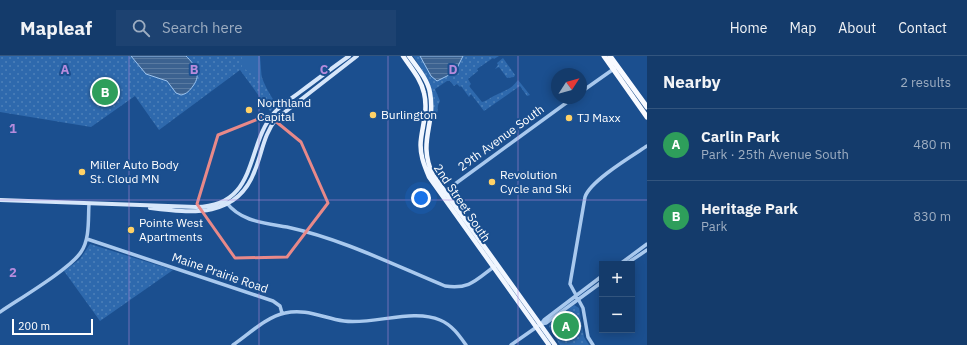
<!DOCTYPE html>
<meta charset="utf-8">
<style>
:root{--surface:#143b6b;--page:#1d4271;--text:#f1f3f6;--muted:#9dadc1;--line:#33557e;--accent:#8c9099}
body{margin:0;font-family:"IBM Plex Sans",sans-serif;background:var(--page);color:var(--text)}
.controls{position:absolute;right:12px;bottom:12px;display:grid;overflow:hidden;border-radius:0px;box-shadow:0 2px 10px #0003}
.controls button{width:36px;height:36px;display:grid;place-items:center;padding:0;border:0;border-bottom:1px solid var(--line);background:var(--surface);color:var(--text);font:20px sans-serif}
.compass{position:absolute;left:551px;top:12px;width:36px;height:36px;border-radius:50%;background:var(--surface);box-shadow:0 2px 10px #0003;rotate:54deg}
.scale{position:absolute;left:12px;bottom:10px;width:81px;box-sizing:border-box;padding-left:4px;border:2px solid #fff;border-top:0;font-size:11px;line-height:14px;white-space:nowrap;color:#fff;-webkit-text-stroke:3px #1b4f8f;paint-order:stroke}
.you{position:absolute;left:421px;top:142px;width:14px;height:14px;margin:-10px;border:3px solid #fff;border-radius:50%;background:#1a73e8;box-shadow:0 0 0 6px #1a73e833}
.badge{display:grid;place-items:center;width:26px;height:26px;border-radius:50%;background:var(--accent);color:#fff;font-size:13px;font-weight:700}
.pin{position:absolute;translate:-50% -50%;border:2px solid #fff;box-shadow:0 1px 4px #0006}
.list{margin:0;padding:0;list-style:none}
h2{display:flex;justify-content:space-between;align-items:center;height:52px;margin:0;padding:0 16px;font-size:17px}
h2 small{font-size:13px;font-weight:400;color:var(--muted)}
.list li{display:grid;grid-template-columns:26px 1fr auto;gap:12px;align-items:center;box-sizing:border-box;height:72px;padding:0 16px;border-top:1px solid var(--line)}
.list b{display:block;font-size:15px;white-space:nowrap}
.list p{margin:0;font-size:13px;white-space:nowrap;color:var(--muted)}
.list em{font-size:13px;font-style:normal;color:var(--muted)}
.icon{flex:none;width:22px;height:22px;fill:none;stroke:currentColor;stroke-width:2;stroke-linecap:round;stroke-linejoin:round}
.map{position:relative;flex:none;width:647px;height:289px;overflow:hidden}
header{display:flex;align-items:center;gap:24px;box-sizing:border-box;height:56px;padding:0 20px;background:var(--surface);border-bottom:1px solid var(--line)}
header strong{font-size:19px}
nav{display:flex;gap:22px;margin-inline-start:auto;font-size:14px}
.search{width:280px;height:36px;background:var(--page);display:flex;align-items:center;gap:10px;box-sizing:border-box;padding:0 14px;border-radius:0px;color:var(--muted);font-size:15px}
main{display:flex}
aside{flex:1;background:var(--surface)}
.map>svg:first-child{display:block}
.grass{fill:url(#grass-dots)}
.pitch{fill:#2e69ad}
.water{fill:url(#water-rules);stroke:#9cc4f0}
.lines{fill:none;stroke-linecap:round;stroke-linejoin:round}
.tertiary{stroke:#a9c9ee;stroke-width:3.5}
.secondary{stroke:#d6e6fa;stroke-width:4}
.primary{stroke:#f0f6ff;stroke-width:4.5}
.trunk{stroke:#f8faff;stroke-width:5}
.marked{fill:none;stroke:#e88989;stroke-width:3;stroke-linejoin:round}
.grid{fill:none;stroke:#b68bdc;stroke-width:1;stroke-opacity:0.55}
.poi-dot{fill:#ffd166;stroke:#1b4f8f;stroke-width:1.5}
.labels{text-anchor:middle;stroke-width:4;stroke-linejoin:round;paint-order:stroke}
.poi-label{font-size:12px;fill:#fff;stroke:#1b4f8f;text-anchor:start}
.street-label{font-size:12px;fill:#fff;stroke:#1b4f8f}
.grid-label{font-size:13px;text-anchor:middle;font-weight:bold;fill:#b68bdc;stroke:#1b4f8f;stroke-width:4;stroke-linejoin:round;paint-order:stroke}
</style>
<header>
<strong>Mapleaf</strong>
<div class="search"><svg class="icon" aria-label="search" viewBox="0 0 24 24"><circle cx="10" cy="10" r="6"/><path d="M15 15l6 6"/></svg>Search here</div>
<nav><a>Home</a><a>Map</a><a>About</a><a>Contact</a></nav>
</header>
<main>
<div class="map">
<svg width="647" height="289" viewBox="0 0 647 289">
<defs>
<pattern id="grass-dots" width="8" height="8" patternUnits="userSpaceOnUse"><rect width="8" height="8" fill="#2e69ad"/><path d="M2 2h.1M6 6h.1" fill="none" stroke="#4d80b9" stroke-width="1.8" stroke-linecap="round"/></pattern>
<pattern id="water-rules" width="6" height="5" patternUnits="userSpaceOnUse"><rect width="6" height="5" fill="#3c6290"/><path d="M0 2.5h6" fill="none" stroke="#597aa1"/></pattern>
</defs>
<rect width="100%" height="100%" fill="#1b4f8f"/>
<path class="grass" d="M0,0H257C259,18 266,34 277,49L270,55L240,14L159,74L135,40L91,71L0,56Z
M413,0H499L494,3L493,2L477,13L478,15L468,23L471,28L469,30L482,46C487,45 491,41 496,39C508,33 510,34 518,24L530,39L527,40L520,30L484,55L471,38L469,41L461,30L460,31L457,28L454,30L450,25H447L435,33L440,45L438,49L437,60H433C431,30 431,26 413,0Z
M503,2L515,19L514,21L507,22L499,11L495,13L498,9L497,7Z
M90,188L173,214L100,265L64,215L80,203Z
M574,249L579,252L584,281L589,289H560L549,271L550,267Z"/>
<path class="pitch" d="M242,0H260L262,25L242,11Z"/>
<path class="water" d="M131,0H186C195,9 202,18 193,30C190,34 187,38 181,39L176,37L167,25L146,18Z
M420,0H463L455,16L437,25L431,20Z"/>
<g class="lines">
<path class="tertiary" d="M581,36L615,12
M444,136L573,42
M226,146C241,166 265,167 287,171C342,183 394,209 445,230C470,234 477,223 495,210
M87,183L273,245L280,250L282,257
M620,208L647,188
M626,208L647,194
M0,256C19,243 70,213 81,196C90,183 88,163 89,148
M541,268L546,267L602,226
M233,289C249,278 266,261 285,257C306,252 323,262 344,265C374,269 413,252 440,264C452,269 459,279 466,289
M511,289L541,268L544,264L602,220
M593,289L588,281L583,252L570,228L585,141C590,125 632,100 647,90"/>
<path class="secondary" d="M0,144L196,151C259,150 245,90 274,57C281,49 291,43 300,36C316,24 332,12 349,0
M150,152C191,157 238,163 255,114C262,97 264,78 276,63L357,0"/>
<path class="primary" d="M403,0C411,12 421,23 424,37C428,53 423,67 421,83C419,97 424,109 429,121L549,289
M409,0C417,11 428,24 430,37C436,69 417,85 433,119L555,289"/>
<path class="trunk" d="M604,0L647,61
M610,0L647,51"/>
</g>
<path class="marked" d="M268,59L301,86L328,147L287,201L235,202L197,148L218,79Z"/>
<path class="grid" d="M129,0V289M259,0V289M388,0V289M518,0V289M0,144H647"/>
<g class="poi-dot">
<circle cx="249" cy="54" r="4"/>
<circle cx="373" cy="59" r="4"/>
<circle cx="569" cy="62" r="4"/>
<circle cx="82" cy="116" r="4"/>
<circle cx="492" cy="126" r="4"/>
<circle cx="131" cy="174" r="4"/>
</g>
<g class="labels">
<g class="poi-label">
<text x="257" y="51">Northland<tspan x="257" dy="14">Capital</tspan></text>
<text x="381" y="63">Burlington</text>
<text x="577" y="66">TJ Maxx</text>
<text x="90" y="113">Miller Auto Body<tspan x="90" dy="14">St. Cloud MN</tspan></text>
<text x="500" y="123">Revolution<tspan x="500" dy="14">Cycle and Ski</tspan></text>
<text x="139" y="171">Pointe West<tspan x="139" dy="14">Apartments</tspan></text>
</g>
<g class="street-label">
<text transform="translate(501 82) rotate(-36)" y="4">29th Avenue South</text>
<text transform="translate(462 147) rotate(56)" y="4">2nd Street South</text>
<text transform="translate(220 217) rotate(19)" y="4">Maine Prairie Road</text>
</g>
</g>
<g class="grid-label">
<text x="65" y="18">A</text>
<text x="194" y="18">B</text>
<text x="324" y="18">C</text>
<text x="453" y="18">D</text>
<text x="13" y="77">1</text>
<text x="13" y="221">2</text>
</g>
</svg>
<div class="controls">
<button>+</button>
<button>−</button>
</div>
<svg class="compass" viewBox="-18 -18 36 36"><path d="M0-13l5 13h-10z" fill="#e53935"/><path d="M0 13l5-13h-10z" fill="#9dadc1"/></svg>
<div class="scale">200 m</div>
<div class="you"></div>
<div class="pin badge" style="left:566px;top:270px;background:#2e9e5b">A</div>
<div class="pin badge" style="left:105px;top:36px;background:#2e9e5b">B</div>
</div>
<aside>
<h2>Nearby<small>2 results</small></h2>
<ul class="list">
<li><span class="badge" style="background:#2e9e5b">A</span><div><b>Carlin Park</b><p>Park · 25th Avenue South</p></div><em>480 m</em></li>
<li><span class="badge" style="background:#2e9e5b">B</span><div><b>Heritage Park</b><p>Park</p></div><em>830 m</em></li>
</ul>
</aside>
</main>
